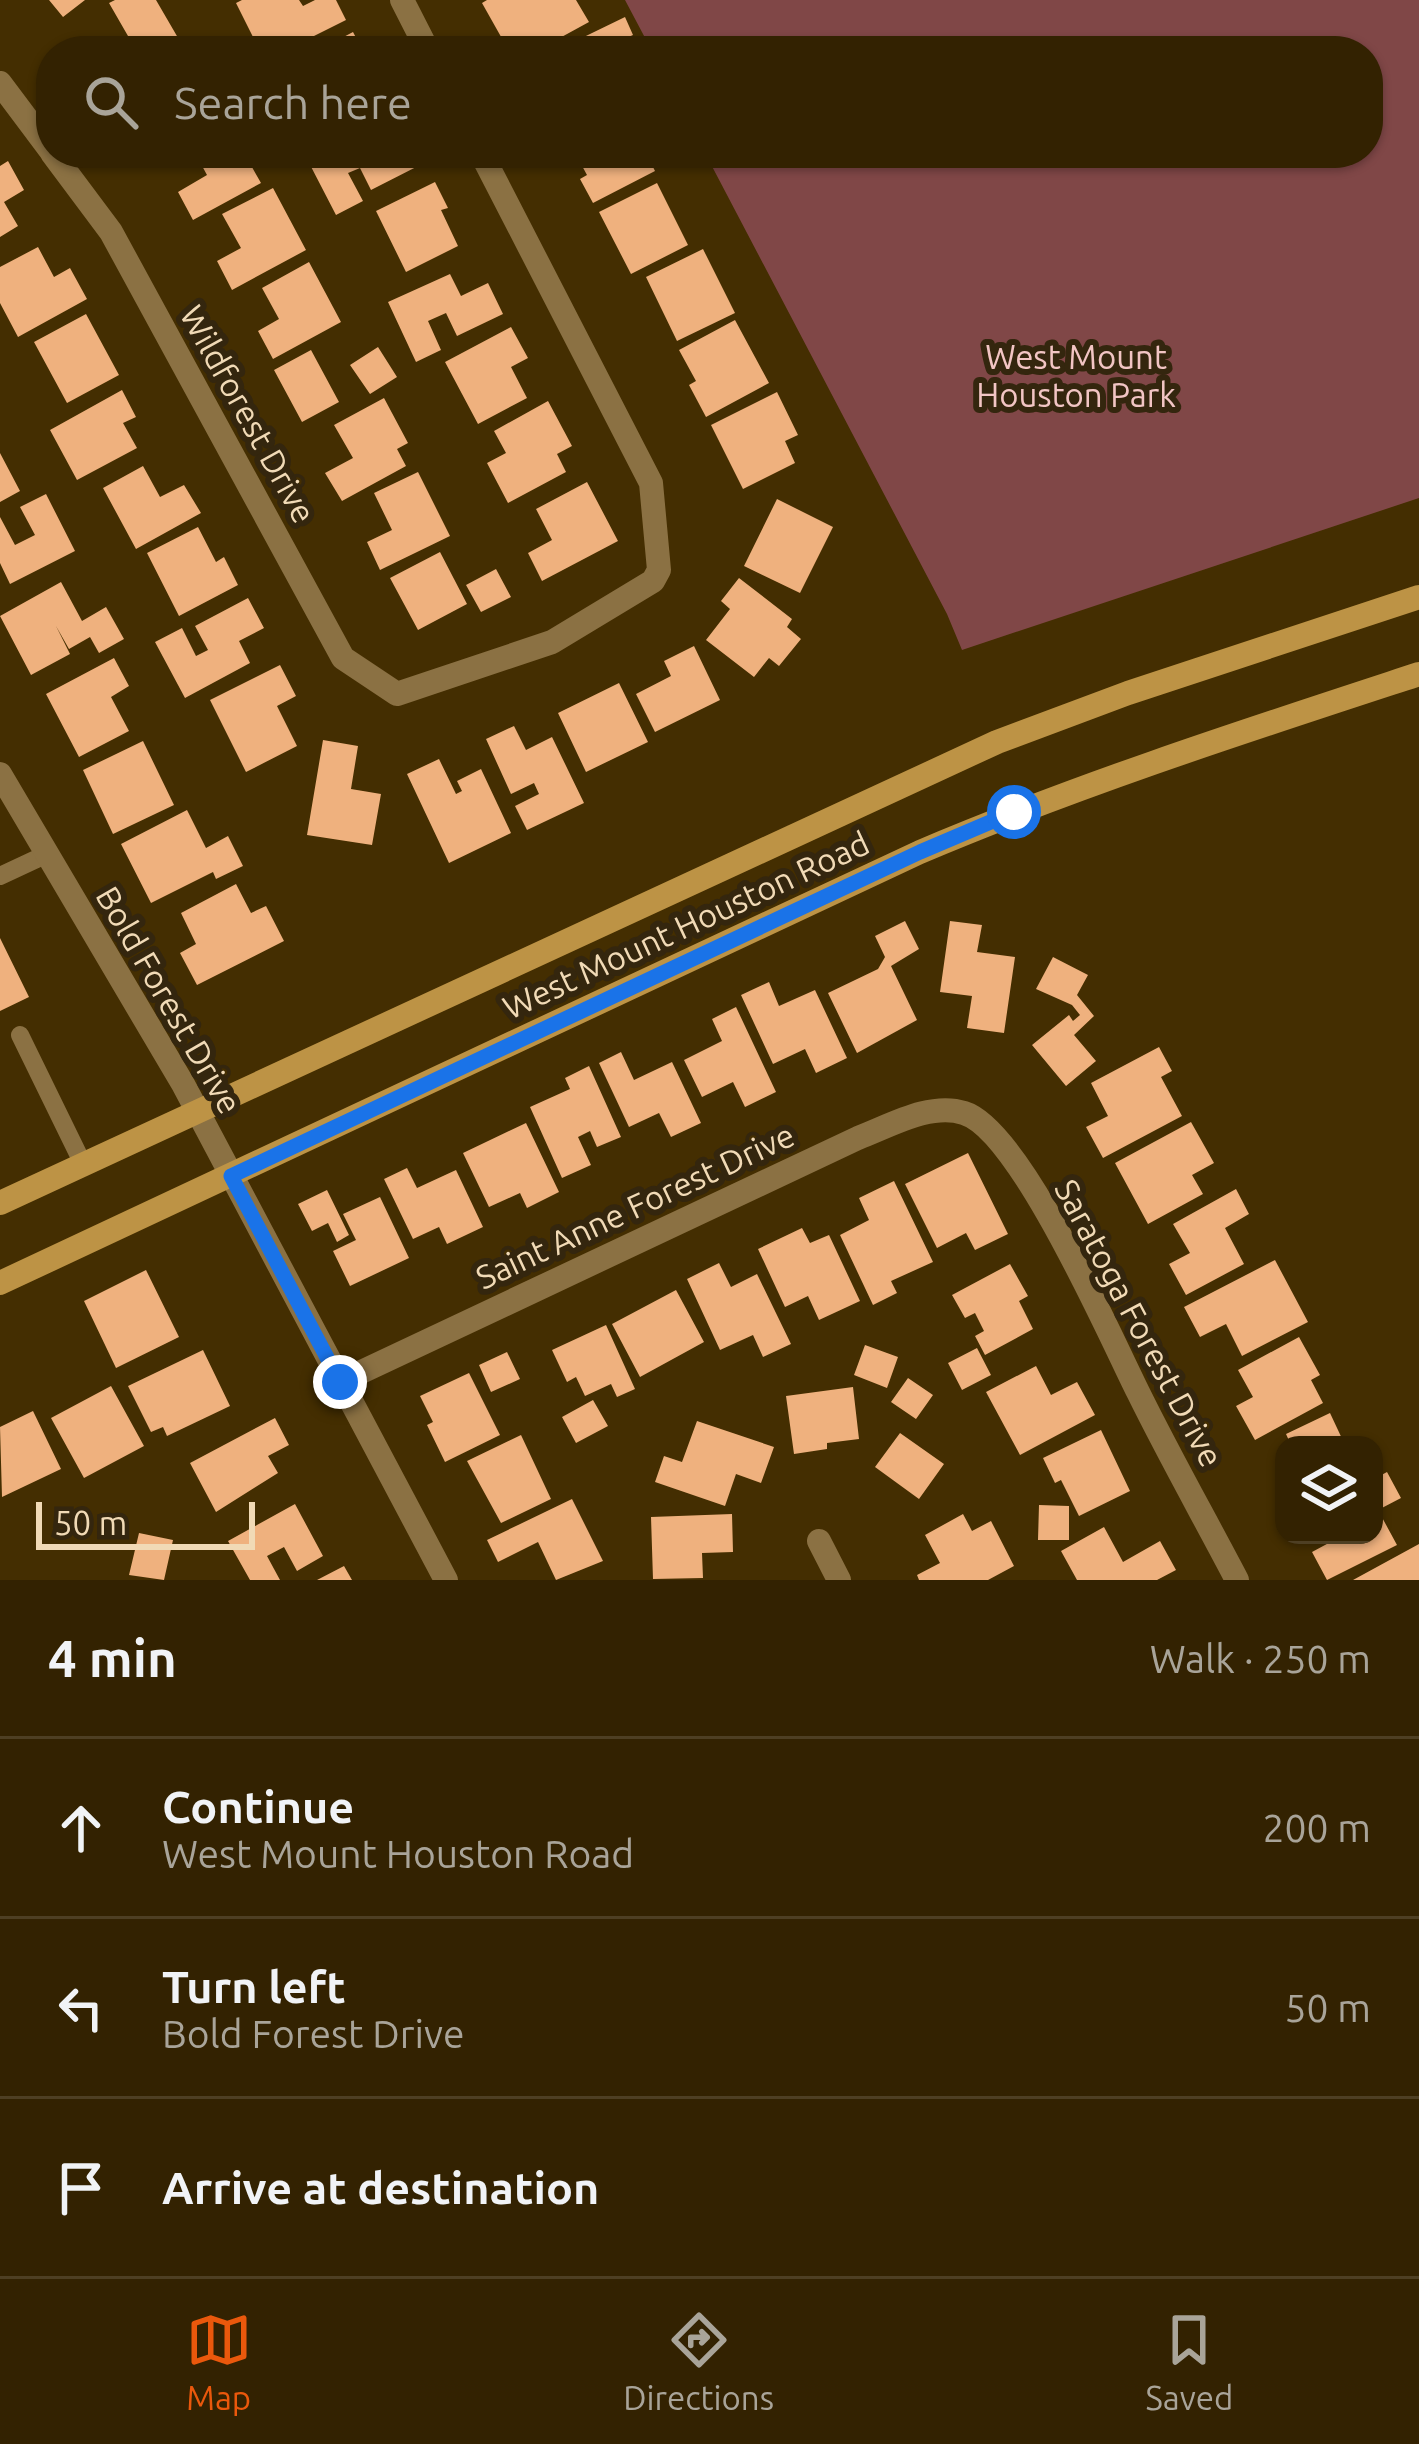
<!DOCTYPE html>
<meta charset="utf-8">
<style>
:root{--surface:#332201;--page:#3b2a0b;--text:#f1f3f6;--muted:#a9a499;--line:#4e3f23;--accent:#ea580c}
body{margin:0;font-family:Ubuntu,sans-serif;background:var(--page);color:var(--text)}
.controls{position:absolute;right:36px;bottom:36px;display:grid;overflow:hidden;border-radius:24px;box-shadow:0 3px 9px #0004}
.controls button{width:108px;height:108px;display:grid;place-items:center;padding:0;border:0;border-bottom:3px solid var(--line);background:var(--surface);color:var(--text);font:60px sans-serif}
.scale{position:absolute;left:36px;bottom:30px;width:219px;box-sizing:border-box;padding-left:12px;border:6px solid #f1dab6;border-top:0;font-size:33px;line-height:42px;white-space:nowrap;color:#f1dab6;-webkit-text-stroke:9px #34260e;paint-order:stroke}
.stop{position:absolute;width:36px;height:36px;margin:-27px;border:9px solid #1a73e8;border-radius:50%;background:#fff}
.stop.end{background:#1a73e8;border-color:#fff;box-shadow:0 3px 12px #0008}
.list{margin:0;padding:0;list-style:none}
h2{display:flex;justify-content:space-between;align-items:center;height:156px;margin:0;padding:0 48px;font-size:51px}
h2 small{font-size:39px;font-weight:400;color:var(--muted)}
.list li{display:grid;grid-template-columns:78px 1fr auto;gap:36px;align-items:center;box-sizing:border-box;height:180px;padding:0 48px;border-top:3px solid var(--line)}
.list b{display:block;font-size:45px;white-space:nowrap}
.list p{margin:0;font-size:39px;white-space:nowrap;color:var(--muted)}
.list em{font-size:39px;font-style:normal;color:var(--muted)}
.icon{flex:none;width:66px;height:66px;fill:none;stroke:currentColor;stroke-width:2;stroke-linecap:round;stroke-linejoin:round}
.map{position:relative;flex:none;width:1419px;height:1580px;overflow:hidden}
.search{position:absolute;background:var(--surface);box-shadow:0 3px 9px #0004;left:36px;right:36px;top:36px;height:132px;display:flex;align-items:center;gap:30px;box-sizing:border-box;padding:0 42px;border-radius:48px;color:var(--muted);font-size:45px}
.sheet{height:696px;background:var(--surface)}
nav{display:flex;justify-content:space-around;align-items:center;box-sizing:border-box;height:168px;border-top:3px solid var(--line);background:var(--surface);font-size:33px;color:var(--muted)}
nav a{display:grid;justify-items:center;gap:6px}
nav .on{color:var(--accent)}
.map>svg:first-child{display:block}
.green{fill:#804747}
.building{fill:#efb17e}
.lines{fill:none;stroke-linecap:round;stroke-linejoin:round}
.service{stroke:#8b7143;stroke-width:18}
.minor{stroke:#8b7143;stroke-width:24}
.secondary{stroke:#bd9345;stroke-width:24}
.route{stroke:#1a73e8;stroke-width:15}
.labels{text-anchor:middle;stroke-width:12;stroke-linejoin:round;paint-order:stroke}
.park-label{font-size:33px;fill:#f2c5c4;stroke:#34260e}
.street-label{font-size:33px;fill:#f1dab6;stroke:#34260e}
</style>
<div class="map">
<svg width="1419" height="1580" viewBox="0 0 1419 1580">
<rect width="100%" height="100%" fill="#442e01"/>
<path class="green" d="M625,0H1419V498L962,650L947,614L705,153H1368V51H652Z"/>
<path class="building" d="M49,0H85L63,17Z
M115,0H156L181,43L166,51H102L128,36L109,3Z
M242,0H299L303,6L315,0H336L346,20L294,46L296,51H260L236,3Z
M487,0H576L589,22L536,51H509L482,3Z
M625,17L633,35L597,51H555Z
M353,32L363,51H317Z
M195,153H244L261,183L193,220L178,192L207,175Z
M313,153H418L424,163L371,190L360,168L348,173L363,201L336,215L306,157Z
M575,153H646L655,171L593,203L580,179L587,175Z
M8,161L24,190L4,202L18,226L0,237V166Z
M435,182L448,208L441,210L458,246L406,272L376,211Z
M657,183L688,245L631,274L599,212Z
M273,188L306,250L232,290L217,261L241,248L222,214Z
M38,247L54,277L70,268L87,299L18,337L0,303V267Z
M703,249L735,313L677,341L646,277Z
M309,262L341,322L273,359L258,331L279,319L262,288Z
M450,274L461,296L488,283L503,314L457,336L446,313L428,321L441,350L416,362L388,302Z
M86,314L119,375L67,403L34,342Z
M735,320L769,383L706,417L689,385L696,381L679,350Z
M511,327L528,358L511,367L527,398L478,424L445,362Z
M378,347L397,377L370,394L350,365Z
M311,350L339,402L302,422L274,370Z
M122,390L136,417L123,423L137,448L77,480L50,430Z
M777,392L798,435L785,441L795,463L743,489L711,425Z
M384,398L408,443L397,449L406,466L342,501L325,473L353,458L334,425Z
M548,401L572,446L557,454L566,472L508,503L487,463L506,453L494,431Z
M0,453L20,491L0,502Z
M143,466L160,497L184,485L201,513L136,549L103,488Z
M418,472L450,536L380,570L367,542L392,530L374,493Z
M587,482L618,541L542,581L528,553L552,540L536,509Z
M46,494L75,551L10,584L0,563V517L15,545L35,535L20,507Z
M777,499L833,527L800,593L744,566Z
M198,527L216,562L224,557L238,585L179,616L147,553Z
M440,552L467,604L418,630L390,578Z
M496,569L511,597L481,612L466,585Z
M739,578L792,619L787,627L801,639L779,666L769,658L754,677L706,640L730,609L721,601Z
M61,582L82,621L106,607L124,639L99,653L90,637L69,649L56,626L70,654L31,675L0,616Z
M248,598L264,628L239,641L250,663L185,698L155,642L182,628L196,656L208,650L195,626Z
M694,646L720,700L655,732L636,694L671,676L664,661Z
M114,658L129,686L111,697L129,731L79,757L46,694Z
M280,665L296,696L277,706L297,746L246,772L210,700Z
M619,683L648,742L586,772L558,713Z
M514,726L526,750L552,737L584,803L527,830L515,806L539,794L534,783L511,794L486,739Z
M323,740L358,746L351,789L381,794L372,845L307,835Z
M143,741L174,805L113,834L83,770Z
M439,759L456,794L462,791L457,781L481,769L511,833L449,863L407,774Z
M187,810L206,848L228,836L243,866L216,879L213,872L151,903L121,844Z
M236,884L251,913L266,906L284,941L197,985L180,953L196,944L181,913Z
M905,921L919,949L891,966L917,1020L857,1053L828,993L878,969L885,957L875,936Z
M950,921L982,925L977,952L1015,957L1004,1033L967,1028L972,996L940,992Z
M0,938L29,997L0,1011Z
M1053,957L1088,975L1077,995L1094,1016L1074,1035L1096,1061L1066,1086L1032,1045L1069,1015L1073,1021L1080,1015L1072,1005L1036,989Z
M769,982L779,1006L815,990L847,1058L816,1073L805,1049L773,1064L741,995Z
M736,1007L776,1092L745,1107L733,1082L702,1097L684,1060L722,1041L712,1019Z
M1159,1047L1172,1071L1161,1077L1182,1116L1103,1158L1086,1127L1108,1116L1091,1083Z
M621,1052L634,1080L672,1062L701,1123L671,1137L659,1113L629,1127L599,1063Z
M589,1066L621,1137L597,1147L590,1131L578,1137L591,1165L562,1178L530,1107L570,1089L565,1078Z
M1191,1122L1214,1163L1192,1175L1203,1194L1148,1224L1115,1163Z
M526,1123L559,1192L527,1208L520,1193L489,1207L463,1153Z
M968,1153L1008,1234L975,1250L966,1233L937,1248L905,1184Z
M407,1168L417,1188L456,1170L483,1227L447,1244L439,1227L413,1239L384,1179Z
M894,1181L933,1262L891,1281L897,1293L873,1305L840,1235L869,1220L859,1198Z
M1236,1189L1249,1214L1225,1228L1244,1264L1186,1295L1169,1264L1190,1253L1173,1224Z
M327,1190L349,1235L337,1242L328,1223L312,1231L298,1204Z
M380,1197L409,1258L350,1286L333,1251L356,1240L343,1214Z
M802,1228L810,1243L829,1235L860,1301L819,1320L808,1296L785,1307L758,1249Z
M1275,1260L1308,1322L1242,1356L1226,1324L1200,1337L1184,1307Z
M719,1263L731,1287L757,1274L791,1344L763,1357L753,1335L720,1350L687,1279Z
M1010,1264L1028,1296L1019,1301L1033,1329L985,1355L975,1336L984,1331L975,1313L965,1318L952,1295Z
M146,1270L179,1337L116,1368L84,1301Z
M676,1290L704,1342L640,1377L612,1324Z
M606,1325L635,1389L617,1397L611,1384L585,1396L576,1377L567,1382L552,1350Z
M1299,1337L1320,1375L1311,1380L1323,1403L1255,1440L1236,1406L1253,1397L1238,1370Z
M865,1345L898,1357L887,1388L854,1375Z
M977,1348L991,1375L962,1390L948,1363Z
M203,1350L230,1406L167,1436L163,1427L151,1432L128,1386Z
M507,1352L520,1379L491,1392L479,1365Z
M1036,1366L1051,1395L1077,1382L1095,1415L1020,1455L986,1392Z
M469,1373L500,1435L445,1462L427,1425L433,1422L420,1396Z
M908,1378L933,1395L916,1419L891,1402Z
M111,1386L144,1446L84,1478L51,1418Z
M853,1387L859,1439L827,1443V1449L794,1454L786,1396Z
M593,1400L608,1426L576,1443L562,1417Z
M33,1411L61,1469L2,1497L0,1427Z
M1330,1413L1345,1445H1291L1286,1434Z
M275,1418L289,1445L268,1456L278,1473L216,1512L190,1463Z
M697,1421L774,1447L761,1483L736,1474L725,1506L655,1482L664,1456L682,1462Z
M1101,1430L1130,1491L1079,1516L1061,1480L1055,1483L1043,1458Z
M900,1433L944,1464L919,1499L875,1467Z
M521,1435L551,1499L501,1523L467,1461Z
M1387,1472L1401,1498L1378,1510L1397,1545L1327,1580L1312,1552L1338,1538L1336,1535H1374V1479Z
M572,1499L603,1561L556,1580L538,1542L498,1562L487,1540Z
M295,1504L323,1556L297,1571L284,1547L267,1556L280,1580H250L228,1541Z
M1039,1505L1069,1506V1540H1038Z
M732,1514L733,1552L702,1553L703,1578L653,1579L651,1517Z
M963,1514L972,1531L991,1521L1014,1566L988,1580H919L917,1575L940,1563L925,1535Z
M1104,1527L1123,1562L1160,1541L1176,1570L1157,1580H1077L1061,1551Z
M139,1533L173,1540L164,1580L129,1575Z
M1419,1544V1580H1353Z
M344,1566L352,1580H317Z"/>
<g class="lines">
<path class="service" d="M0,876L45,855
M20,1035L83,1164"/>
<path class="minor" d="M402,0L428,51
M0,83L51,151
M52,153L111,232L343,658L397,694L552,642L653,581L659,570L651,483L481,153
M0,774L183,1084L446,1580
M340,1382L858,1138C890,1126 930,1102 964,1113C1020,1130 1110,1336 1138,1392C1169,1455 1204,1517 1237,1580
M819,1541L839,1580"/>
<path class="secondary" d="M0,1203L997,742L1128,693L1419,597
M0,1283L920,852C1083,783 1251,729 1419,674"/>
</g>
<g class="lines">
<path class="route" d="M340,1382L231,1176L920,852L1014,812"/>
</g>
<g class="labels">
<g class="park-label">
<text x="1076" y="369">West Mount<tspan x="1076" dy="38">Houston Park</tspan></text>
</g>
<g class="street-label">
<text transform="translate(248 414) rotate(61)" y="12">Wildforest Drive</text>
<text transform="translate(686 925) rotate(-25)" y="12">West Mount Houston Road</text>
<text transform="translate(169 1000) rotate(60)" y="12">Bold Forest Drive</text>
<text transform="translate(635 1206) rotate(-25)" y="12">Saint Anne Forest Drive</text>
<text transform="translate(1139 1323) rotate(62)" y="12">Saratoga Forest Drive</text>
</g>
</g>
</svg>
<div class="controls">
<button><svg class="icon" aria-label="layers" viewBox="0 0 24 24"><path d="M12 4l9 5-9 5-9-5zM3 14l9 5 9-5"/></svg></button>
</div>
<div class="scale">50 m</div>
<div class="stop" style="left:1014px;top:812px"></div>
<div class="stop end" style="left:340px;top:1382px"></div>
<div class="search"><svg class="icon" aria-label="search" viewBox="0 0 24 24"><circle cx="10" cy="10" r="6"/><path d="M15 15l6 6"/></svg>Search here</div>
</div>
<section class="sheet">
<h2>4 min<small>Walk · 250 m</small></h2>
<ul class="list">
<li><svg class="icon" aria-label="ahead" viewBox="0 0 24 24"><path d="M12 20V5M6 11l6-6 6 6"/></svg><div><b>Continue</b><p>West Mount Houston Road</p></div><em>200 m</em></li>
<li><svg class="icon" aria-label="left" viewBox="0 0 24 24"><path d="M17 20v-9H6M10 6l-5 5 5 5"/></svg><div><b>Turn left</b><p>Bold Forest Drive</p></div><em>50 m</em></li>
<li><svg class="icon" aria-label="arrive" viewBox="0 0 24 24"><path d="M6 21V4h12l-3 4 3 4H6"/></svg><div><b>Arrive at destination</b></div></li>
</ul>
</section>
<nav>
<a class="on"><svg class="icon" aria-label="map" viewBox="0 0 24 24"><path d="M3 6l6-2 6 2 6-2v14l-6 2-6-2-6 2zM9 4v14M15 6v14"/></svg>Map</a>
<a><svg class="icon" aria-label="directions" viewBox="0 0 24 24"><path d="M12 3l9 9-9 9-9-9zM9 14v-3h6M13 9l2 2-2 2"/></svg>Directions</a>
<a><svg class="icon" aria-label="saved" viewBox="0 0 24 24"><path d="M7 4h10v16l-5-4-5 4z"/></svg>Saved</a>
</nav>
